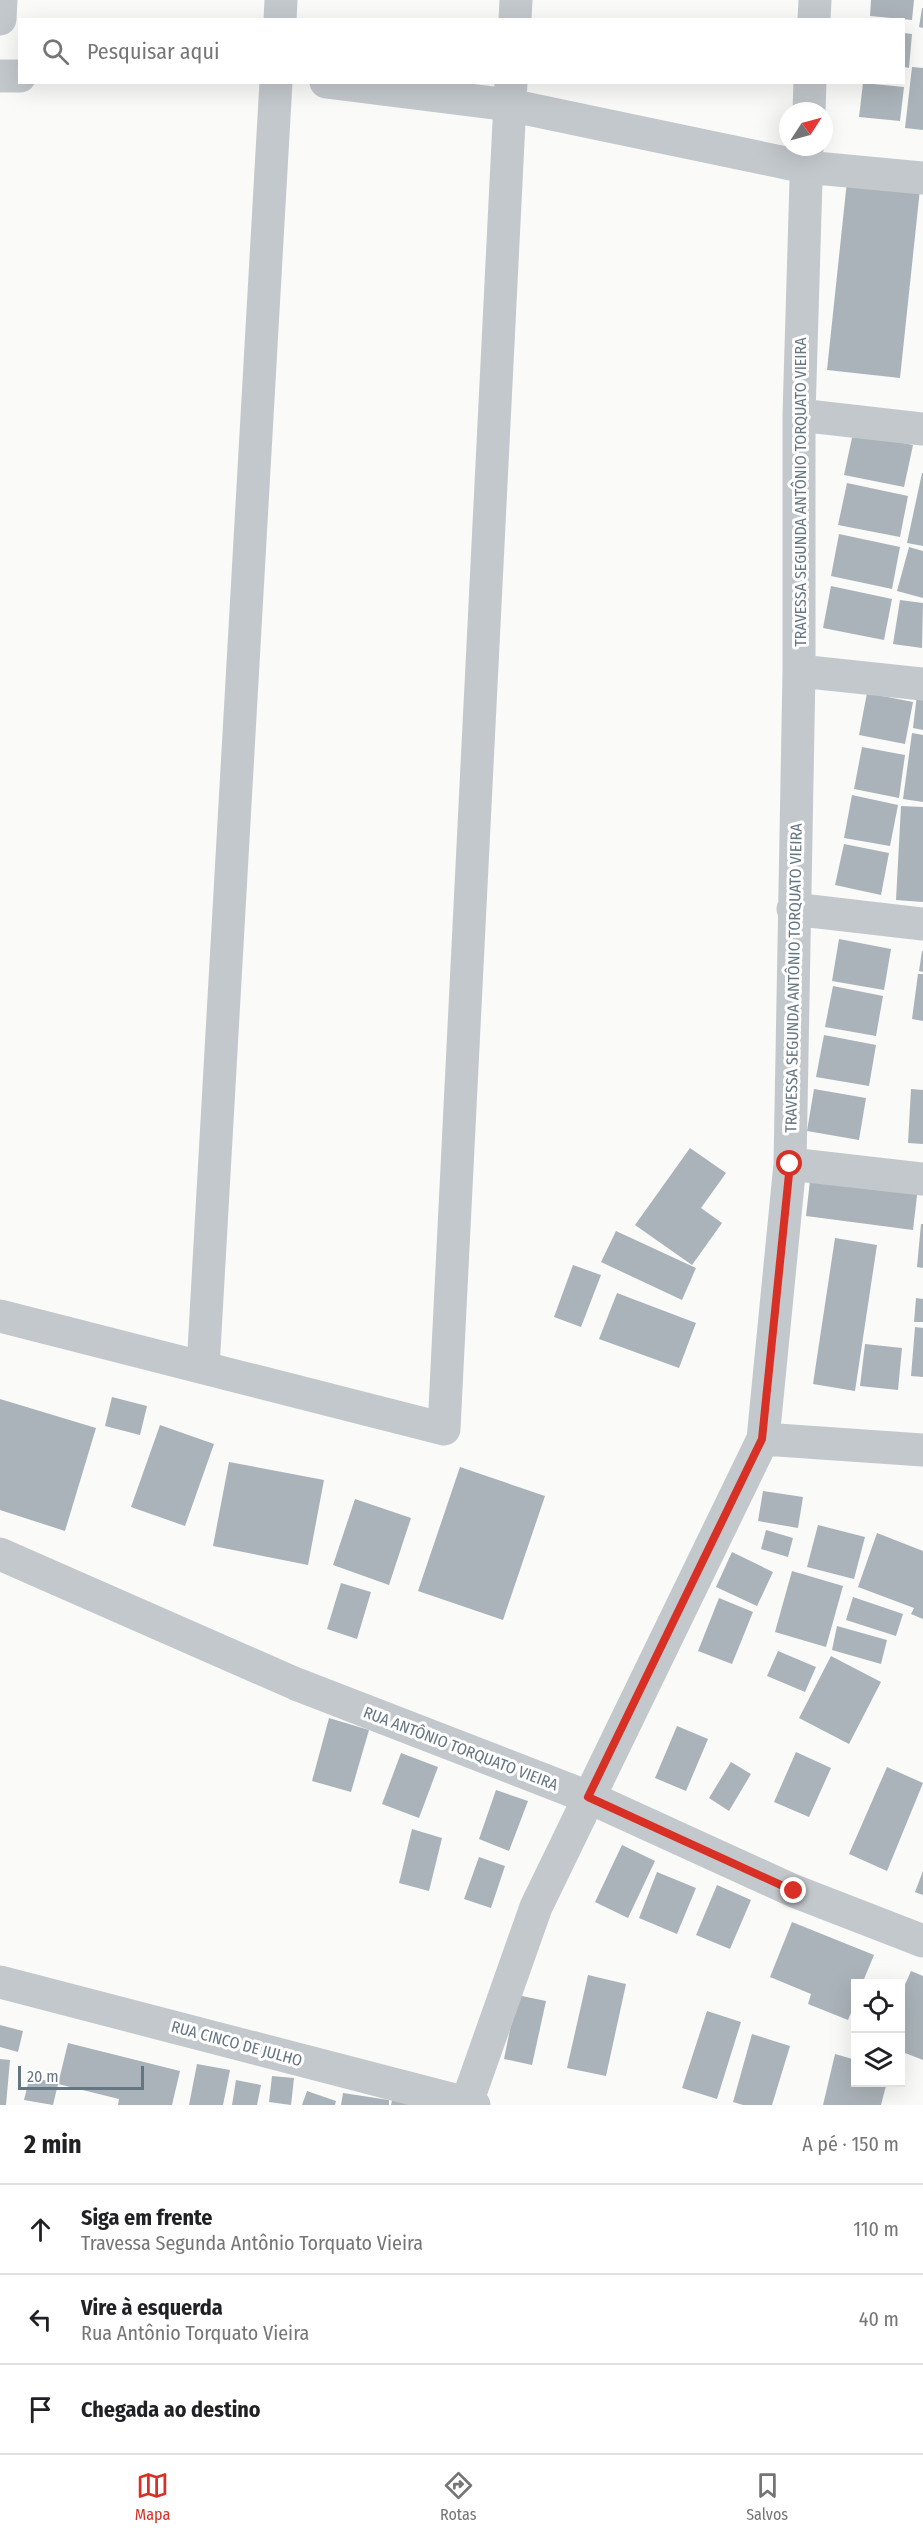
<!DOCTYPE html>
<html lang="pt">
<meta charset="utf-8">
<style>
:root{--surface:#fff;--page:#f2f2f2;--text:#202124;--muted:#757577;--line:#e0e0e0;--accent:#d93025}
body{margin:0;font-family:"Fira Sans Condensed",sans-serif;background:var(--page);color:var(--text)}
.controls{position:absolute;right:18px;bottom:18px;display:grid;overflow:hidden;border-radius:0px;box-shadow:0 6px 24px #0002}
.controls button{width:54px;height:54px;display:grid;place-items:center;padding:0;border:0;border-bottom:2px solid var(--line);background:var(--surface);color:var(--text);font:30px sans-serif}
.compass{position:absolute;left:779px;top:102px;width:54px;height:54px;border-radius:50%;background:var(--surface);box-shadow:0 6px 24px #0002;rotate:54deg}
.scale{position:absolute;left:18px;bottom:15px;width:126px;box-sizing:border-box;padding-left:6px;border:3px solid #657683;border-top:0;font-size:16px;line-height:21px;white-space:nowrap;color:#657683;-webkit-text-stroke:4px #fff;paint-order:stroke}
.stop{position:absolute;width:18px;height:18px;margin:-14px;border:4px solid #d93025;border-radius:50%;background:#fff}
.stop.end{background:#d93025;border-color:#fff;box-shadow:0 2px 6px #0008}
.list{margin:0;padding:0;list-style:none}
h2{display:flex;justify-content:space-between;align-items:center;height:78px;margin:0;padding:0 24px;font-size:26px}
h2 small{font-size:20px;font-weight:400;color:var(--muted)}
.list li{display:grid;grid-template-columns:39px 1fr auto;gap:18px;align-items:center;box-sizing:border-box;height:90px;padding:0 24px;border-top:2px solid var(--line)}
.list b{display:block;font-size:22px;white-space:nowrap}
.list p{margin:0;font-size:20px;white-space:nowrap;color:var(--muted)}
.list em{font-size:20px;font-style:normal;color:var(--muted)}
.icon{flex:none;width:33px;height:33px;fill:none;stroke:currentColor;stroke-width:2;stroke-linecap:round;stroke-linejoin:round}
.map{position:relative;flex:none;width:923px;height:2105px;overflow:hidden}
.search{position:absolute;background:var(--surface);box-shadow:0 6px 24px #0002;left:18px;right:18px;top:18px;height:66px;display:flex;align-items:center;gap:15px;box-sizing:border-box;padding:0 21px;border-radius:0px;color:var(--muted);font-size:22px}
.sheet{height:348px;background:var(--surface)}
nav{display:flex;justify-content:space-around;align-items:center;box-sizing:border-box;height:84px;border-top:2px solid var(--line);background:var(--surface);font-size:16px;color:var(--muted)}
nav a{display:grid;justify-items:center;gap:3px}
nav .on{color:var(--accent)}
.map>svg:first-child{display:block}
.building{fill:#aab3b9}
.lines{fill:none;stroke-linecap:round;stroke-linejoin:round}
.street{stroke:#c3c8cc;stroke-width:33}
.route{stroke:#d93025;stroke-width:8}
.labels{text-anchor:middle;stroke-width:6;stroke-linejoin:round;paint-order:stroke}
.street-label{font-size:16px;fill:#657683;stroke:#fff}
</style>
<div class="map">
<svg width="923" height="2105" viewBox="0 0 923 2105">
<rect width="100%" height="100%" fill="#fafaf8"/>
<path class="building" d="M871,0H914L912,20L870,16Z
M922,8H923V28L919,27Z
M904,33L912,34L909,68L904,67Z
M912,67L923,68V130L905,128Z
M863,83L904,87L900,121L859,117Z
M847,181L920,189L900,378L827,370Z
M853,433L913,445L904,487L844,475Z
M922,473H923V546L907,543Z
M847,483L908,496L900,537L838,525Z
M839,534L900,547L892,589L831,576Z
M909,547L923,551V598L897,591Z
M831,586L892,599L884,640L823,628Z
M900,600L923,603L922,648L893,644Z
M918,686L923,687V730L913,728Z
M867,693L913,702L905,744L859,735Z
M912,733L923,735V802L903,799Z
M862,747L905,755L899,798L854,789Z
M852,795L898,805L890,846L844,838Z
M901,806L923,807V902L896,900Z
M844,844L889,853L881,895L835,885Z
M839,939L891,949L884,990L832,981Z
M922,951H923V972L919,971Z
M918,974H923V1021L912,1019Z
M833,986L883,996L876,1036L825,1027Z
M824,1035L876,1045L869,1086L816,1077Z
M814,1089L866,1098L859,1140L807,1131Z
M911,1089L923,1090V1144L908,1143Z
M690,1148L726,1173L701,1208L722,1223L692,1265L635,1225Z
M811,1172L918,1187L913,1230L806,1216Z
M921,1224H923V1268L917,1267Z
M616,1231L696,1268L682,1300L601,1262Z
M835,1238L877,1245L855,1391L813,1384Z
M573,1265L601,1275L581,1327L554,1317Z
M617,1293L696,1323L679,1368L599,1339Z
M916,1298L923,1299V1322H914Z
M915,1327L923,1328V1377L911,1376Z
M865,1344L902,1348L898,1390L860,1386Z
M112,1397L147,1406L140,1435L105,1426Z
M0,1399L96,1428L65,1531L0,1510Z
M160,1425L214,1444L185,1526L131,1507Z
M229,1462L324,1480L308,1565L213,1546Z
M460,1467L545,1496L503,1620L418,1591Z
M763,1491L803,1497L798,1528L758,1521Z
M355,1499L411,1518L389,1585L333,1565Z
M818,1525L865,1537L854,1579L807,1567Z
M766,1530L793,1538L788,1557L761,1549Z
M877,1533L923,1551V1619L911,1614L914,1608L858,1587Z
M732,1552L773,1572L757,1606L716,1587Z
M792,1571L843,1586L826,1647L775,1632Z
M341,1583L371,1592L357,1639L327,1629Z
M853,1597L903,1614L896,1636L846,1620Z
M719,1598L753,1612L732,1664L698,1651Z
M837,1626L887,1640L881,1664L832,1650Z
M778,1651L816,1667L805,1692L767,1676Z
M831,1656L881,1682L849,1744L799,1718Z
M329,1718L369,1730L351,1792L312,1781Z
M677,1726L708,1739L686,1791L655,1778Z
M796,1752L831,1768L809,1817L774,1802Z
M401,1753L438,1767L419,1818L382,1804Z
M731,1762L751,1774L729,1811L709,1798Z
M887,1767L923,1783L887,1871L849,1854Z
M496,1790L528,1801L509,1851L479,1839Z
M412,1829L442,1838L429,1891L399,1883Z
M622,1845L655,1861L628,1918L595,1902Z
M479,1857L505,1866L491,1908L464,1899Z
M923,1871V1895L915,1892Z
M657,1872L696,1888L677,1934L639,1918Z
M717,1885L751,1900L730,1949L696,1935Z
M792,1922L874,1955L862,1984H856V2001L848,2020L808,2004L811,1994L770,1977Z
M911,1971L923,1976V2060L900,2051V1996Z
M588,1975L626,1984L606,2076L567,2068Z
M517,1995L546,2001L532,2065L504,2059Z
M707,2011L741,2022L717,2099L682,2088Z
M0,2025L23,2031L18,2052L0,2047Z
M752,2034L790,2046L772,2105H743L733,2102Z
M68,2043L180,2071L172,2105H118L119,2099L58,2084Z
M835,2054L856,2060V2082H887L881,2105H823Z
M0,2059L10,2060L6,2105H0Z
M197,2064L230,2070L223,2105H189Z
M30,2076L58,2084L53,2105L24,2100Z
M272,2076L294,2078L291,2105L269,2102Z
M236,2080L261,2085L257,2105H232Z
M307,2091L336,2101L335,2105H302Z
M343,2093L389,2100V2105H341Z
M392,2100L416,2105H391Z"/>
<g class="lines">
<path class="street" d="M0,19L1,0
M280,20L281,0
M515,20L516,0
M814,20L815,0
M0,76H20
M326,82L509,105L805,167L923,178
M809,111L810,82
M799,415L923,429
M799,671L923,684
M793,909L923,924
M790,1164L923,1179
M0,1316L444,1429L511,82
M203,1368L276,82
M763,1439L923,1450
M0,1554L296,1684L588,1797L794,1891L923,1941
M0,1982L474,2105
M466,2105L536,1907L763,1439L790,1164L799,671V415L807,147"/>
</g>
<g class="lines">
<path class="route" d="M790,1164L762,1439L588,1797L794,1891"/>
</g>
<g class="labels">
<g class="street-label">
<text transform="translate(800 492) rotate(-90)" y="6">TRAVESSA SEGUNDA ANTÔNIO TORQUATO VIEIRA</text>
<text transform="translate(793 978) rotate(-89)" y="6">TRAVESSA SEGUNDA ANTÔNIO TORQUATO VIEIRA</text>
<text transform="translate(461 1748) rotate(21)" y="6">RUA ANTÔNIO TORQUATO VIEIRA</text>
<text transform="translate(237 2043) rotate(15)" y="6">RUA CINCO DE JULHO</text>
</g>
</g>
</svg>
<div class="controls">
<button><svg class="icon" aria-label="locate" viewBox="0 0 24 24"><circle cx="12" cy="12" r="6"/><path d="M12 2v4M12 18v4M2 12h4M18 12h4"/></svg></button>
<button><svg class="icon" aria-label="layers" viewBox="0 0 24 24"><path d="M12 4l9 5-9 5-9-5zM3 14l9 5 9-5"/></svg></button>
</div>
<svg class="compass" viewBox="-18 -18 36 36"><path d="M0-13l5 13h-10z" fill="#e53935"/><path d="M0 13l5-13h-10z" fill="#757577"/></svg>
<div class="scale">20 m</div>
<div class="stop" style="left:790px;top:1164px"></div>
<div class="stop end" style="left:794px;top:1891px"></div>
<div class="search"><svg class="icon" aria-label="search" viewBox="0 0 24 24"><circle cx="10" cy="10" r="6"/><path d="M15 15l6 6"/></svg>Pesquisar aqui</div>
</div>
<section class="sheet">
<h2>2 min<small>A pé · 150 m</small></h2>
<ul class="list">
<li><svg class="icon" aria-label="ahead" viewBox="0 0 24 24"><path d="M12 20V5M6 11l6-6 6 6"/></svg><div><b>Siga em frente</b><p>Travessa Segunda Antônio Torquato Vieira</p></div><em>110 m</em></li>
<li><svg class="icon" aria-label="left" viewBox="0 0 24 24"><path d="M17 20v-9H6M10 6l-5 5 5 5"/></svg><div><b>Vire à esquerda</b><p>Rua Antônio Torquato Vieira</p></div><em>40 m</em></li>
<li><svg class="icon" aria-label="arrive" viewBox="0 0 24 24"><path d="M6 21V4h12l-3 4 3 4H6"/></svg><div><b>Chegada ao destino</b></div></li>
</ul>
</section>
<nav>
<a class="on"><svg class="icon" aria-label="map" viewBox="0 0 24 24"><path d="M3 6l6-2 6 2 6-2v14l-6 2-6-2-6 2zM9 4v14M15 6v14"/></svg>Mapa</a>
<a><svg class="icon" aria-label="directions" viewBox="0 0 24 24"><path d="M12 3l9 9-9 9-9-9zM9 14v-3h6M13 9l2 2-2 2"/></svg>Rotas</a>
<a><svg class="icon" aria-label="saved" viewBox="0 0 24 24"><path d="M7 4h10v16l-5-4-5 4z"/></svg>Salvos</a>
</nav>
